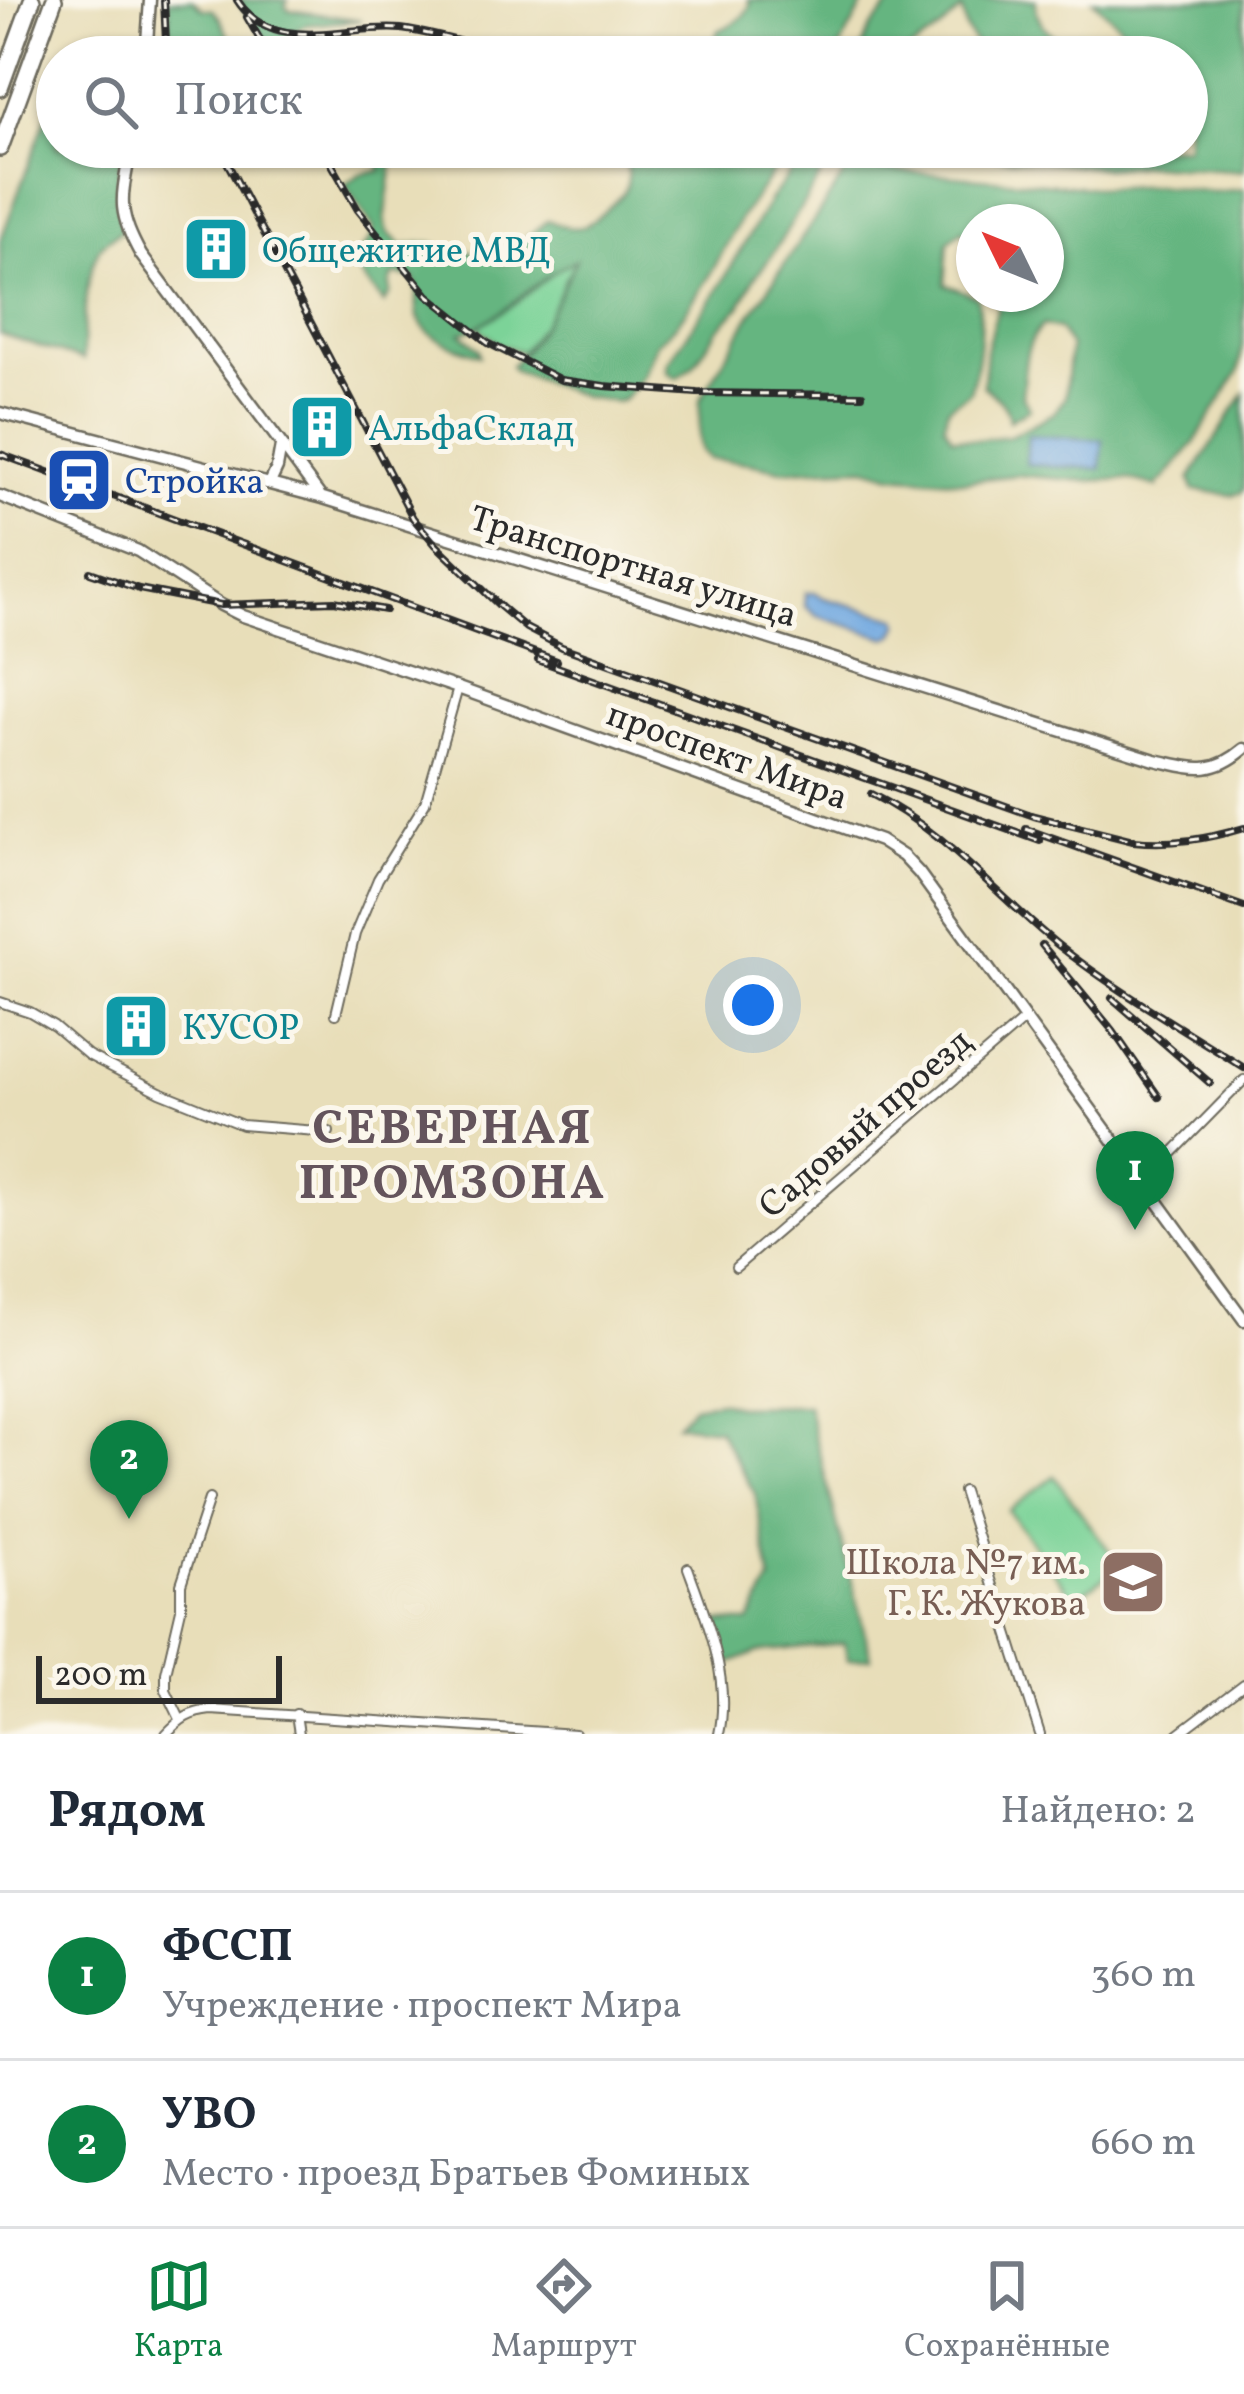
<!DOCTYPE html>
<html lang="ru">
<meta charset="utf-8">
<style>
:root{--surface:#fff;--page:#f2f2f3;--text:#1f2937;--muted:#747a83;--line:#e0e1e3;--accent:#0b8043}
body{margin:0;font-family:Vollkorn,serif;background:var(--page);color:var(--text)}
.compass{position:absolute;left:956px;top:204px;width:108px;height:108px;border-radius:50%;background:var(--surface);box-shadow:0 3px 9px #0004;rotate:313deg}
.scale{position:absolute;left:36px;bottom:30px;width:246px;box-sizing:border-box;padding-left:12px;border:6px solid #2b2b2b;border-top:0;font-size:33px;line-height:42px;white-space:nowrap;color:#2b2b2b;-webkit-text-stroke:9px #fbf7ec;paint-order:stroke}
.you{position:absolute;left:753px;top:1005px;width:42px;height:42px;margin:-30px;border:9px solid #fff;border-radius:50%;background:#1a73e8;box-shadow:0 0 0 18px #1a73e833}
.badge{display:grid;place-items:center;width:78px;height:78px;border-radius:50%;background:var(--accent);color:#fff;font-size:39px;font-weight:700}
.pin{position:absolute;translate:-50% -99px;filter:drop-shadow(0 3px 6px #0008)}
.pin::after{content:'';position:absolute;top:63px;width:42px;height:36px;background:inherit;clip-path:polygon(0 0,100% 0,50% 100%)}
.list{margin:0;padding:0;list-style:none}
h2{display:flex;justify-content:space-between;align-items:center;height:156px;margin:0;padding:0 48px;font-size:51px}
h2 small{font-size:39px;font-weight:400;color:var(--muted)}
.list li{display:grid;grid-template-columns:78px 1fr auto;gap:36px;align-items:center;box-sizing:border-box;height:168px;padding:0 48px;border-top:3px solid var(--line)}
.list b{display:block;font-size:45px;white-space:nowrap}
.list p{margin:0;font-size:39px;white-space:nowrap;color:var(--muted)}
.list em{font-size:39px;font-style:normal;color:var(--muted)}
.icon{flex:none;width:66px;height:66px;fill:none;stroke:currentColor;stroke-width:2;stroke-linecap:round;stroke-linejoin:round}
.map{position:relative;flex:none;width:1244px;height:1734px;overflow:hidden}
.search{position:absolute;background:var(--surface);box-shadow:0 3px 9px #0004;left:36px;right:36px;top:36px;height:132px;display:flex;align-items:center;gap:30px;box-sizing:border-box;padding:0 42px;border-radius:66px;color:var(--muted);font-size:45px}
.sheet{height:492px;background:var(--surface)}
nav{display:flex;justify-content:space-around;align-items:center;box-sizing:border-box;height:168px;border-top:3px solid var(--line);background:var(--surface);font-size:33px;color:var(--muted)}
nav a{display:grid;justify-items:center;gap:6px}
nav .on{color:var(--accent)}
.map>svg:first-child{display:block}
.green{fill:#7cd398;stroke:#547f62;stroke-width:3}
.forest{fill:#65b580;stroke:#487056;stroke-width:3;fill-rule:evenodd}
.water{fill:#72a9e0;stroke:#4e6a86;stroke-width:3}
.lines{fill:none;stroke-linecap:round;stroke-linejoin:round}
.street-casing{stroke:#6d6a5d;stroke-width:12}
.secondary-casing{stroke:#6d6a5d;stroke-width:15}
.highway-casing{stroke:#6d6a5d;stroke-width:20}
.street{stroke:#fff;stroke-width:8}
.secondary{stroke:#fff;stroke-width:10}
.highway{stroke:#fff;stroke-width:15}
.rail-casing{stroke:#2b2b2b;stroke-width:8}
.rail{stroke:#fbf7ec;stroke-width:3;stroke-dasharray:9;stroke-linecap:butt}
.labels{text-anchor:middle;stroke-width:10;stroke-linejoin:round;paint-order:stroke}
.culture-label{font-size:36px;fill:#0d838f;stroke:#fbf7ec;text-anchor:start}
.transit-label{font-size:36px;fill:#164399;stroke:#fbf7ec;text-anchor:start}
.street-label{font-size:36px;fill:#2b2b2b;stroke:#fbf7ec}
.education-label{font-size:36px;fill:#785e54;stroke:#fbf7ec;text-anchor:end}
.district-label{font-size:48px;font-weight:bold;letter-spacing:3px;fill:#64545c;stroke:#fbf7ec}
</style>
<div class="map">
<svg width="1244" height="1734" viewBox="0 0 1244 1734">
<rect width="100%" height="100%" fill="#fbf7ec"/>
<filter id="ink" filterUnits="userSpaceOnUse"><feTurbulence type="fractalNoise" baseFrequency=".00833" numOctaves="2"/><feDisplacementMap in="SourceGraphic" scale="24" xChannelSelector="R" yChannelSelector="G"/><feConvolveMatrix kernelMatrix="1 2 1 2 8 2 1 2 1" color-interpolation-filters="sRGB"/></filter>
<filter id="wash" filterUnits="userSpaceOnUse"><feTurbulence type="fractalNoise" baseFrequency=".004" numOctaves="4" result="noise"/><feDisplacementMap in="SourceGraphic" scale="48" xChannelSelector="R" yChannelSelector="G"/><feGaussianBlur stdDeviation="2.7" result="paint"/><feColorMatrix in="noise" values="0 0 0 0 0 0 0 0 0 0 0 0 0 0 0 0 0 1.4 0 .05"/><feComposite in="paint" operator="in"/></filter>
<g filter="url(#wash)">
<rect width="100%" height="100%" fill="#e8deb9"/>
<path class="green" d="M579,258L566,277L549,316L522,352L498,344L478,327L515,304L559,268Z
M1054,1476L1120,1565L1075,1599L1008,1511Z"/>
<path class="forest" d="M168,0H192L203,9L213,10L220,18L238,57H180L170,33Z
M238,0H288L285,6L288,10L361,20L306,25L283,38L290,52L298,57H275C266,34 249,21 238,0Z
M748,0H866L835,57H725L714,41L718,31C733,24 743,20 750,5Z
M895,0H1036C1032,28 1064,42 1082,57H990L977,47L966,29L962,9L940,30L906,53L918,57H858L870,29Z
M1093,0H1244V171L1148,165L1105,168L895,147H1187V57H1154Z
M57,88V147H122L116,199L122,230C114,236 103,242 99,249C84,277 83,329 83,360L0,334V242Z
M378,147H395L385,221L388,232L403,246C422,243 437,237 448,255L457,258L465,251L485,254L502,264L530,258L522,251V241L548,220C578,234 585,229 608,208C615,201 625,195 627,186C630,174 624,160 626,147H790L742,216L709,277L677,324L657,343L642,377L626,397L617,402L585,397L514,371L511,366C541,337 558,295 576,260C534,279 506,318 461,333L479,349L480,355C458,348 417,337 417,309C416,295 420,291 414,278L394,274L390,283V294L384,303L363,278L357,268L355,258L371,239L374,229L345,185L360,174L380,171Z
M851,164L861,168L1102,188L1155,185L1212,192L1244,189V330L1239,371L1194,443L1166,477L1157,485L1158,487L1128,479L1086,481L1017,475L965,481L893,475L866,467L782,470L750,463L709,459L701,451L699,442L700,400L749,318ZM974,222H1046V294H998V307L986,350L983,386C995,395 1008,404 1009,420L1030,408L1022,396C1025,372 1023,342 1043,325L1059,329L1070,347L1065,398L1054,413L1010,436L976,440L952,437L944,424L948,407L970,392C979,361 984,328 977,297L945,284L948,242L961,231L974,235Z
M819,167L820,177L770,258L755,277L740,306L718,329L693,366L677,378L668,372V362L719,288L769,201L794,168Z
M1244,394V489L1241,493L1231,495L1193,490L1190,479Z
M720,1401L736,1406L807,1405L871,1658L848,1660L844,1643L758,1652L726,1665L715,1622H749L771,1581L755,1494L718,1429L677,1424L693,1406Z"/>
<path class="water" d="M1028,435L1103,440L1101,469L1026,464Z
M806,593H816L824,598L898,618L900,623L894,635L887,638L817,616L805,606Z"/>
</g>
<g filter="url(#ink)">
<g class="lines">
<g class="street-casing">
<path id="street" d="M0,1002L30,1012L54,1026L88,1055L160,1092L242,1125L329,1132
M336,1014L355,934L378,879L425,803L458,688
M1144,1182L1244,1080
M736,1267L1025,1019
M963,1491L1040,1734
M688,1568C707,1619 731,1679 719,1734
M296,1714L299,1734
M180,1719L166,1690V1673L181,1609V1584L209,1499
M166,1734C180,1719 190,1712 211,1710L575,1734
M1178,1734L1244,1684"/>
</g>
<g class="secondary-casing">
<path id="secondary" d="M146,57L150,0
M131,147C122,197 115,209 141,255L320,496
M0,413L323,498L1155,760C1193,768 1211,777 1244,749
M270,483L277,468L281,446
M0,496L138,551L221,605L243,616L458,688L880,841L903,856L919,873L1244,1320"/>
</g>
<g class="highway-casing">
<path id="highway" d="M0,88L32,0
M0,148L54,0"/>
</g>
<use href="#street" class="street"/>
<use href="#secondary" class="secondary"/>
<use href="#highway" class="highway"/>
<g class="rail-casing">
<path id="rail" d="M164,0L166,42L172,57
M237,0C273,56 346,24 401,29C440,34 481,48 519,57
M247,17L270,57
M219,147L413,518L435,544L501,607L526,628L562,647L1034,816L1133,841C1172,845 1207,839 1244,828
M322,147L358,210L428,295L488,343L561,380L604,386L697,393L862,395
M0,454L557,661
M90,572L139,589L221,605L334,601L385,610
M538,660L1040,841
M871,794C944,830 995,894 1058,945C1116,991 1182,1028 1244,1068
M1026,829L1244,907
M1042,945L1113,1031L1159,1097
M1112,998L1210,1083"/>
</g>
<use href="#rail" class="rail"/>
</g>
</g>
<defs>
<g id="building-square" transform="scale(3.45)"><rect x="-9" y="-9" width="18" height="18" rx="4" fill="#0f9aa8" stroke="#fbf7ec"/><path d="M-4-6H4V6H1V3H-1V6H-4ZM-2.5-4.3h1.7v1.8h-1.7ZM.8-4.3h1.7v1.8H.8ZM-2.5-1h1.7V.8h-1.7ZM.8-1h1.7V.8H.8Z" fill="#fff"/></g>
<g id="station-square" transform="scale(3.45)"><rect x="-9" y="-9" width="18" height="18" rx="4" fill="#1a4fb4" stroke="#fbf7ec"/><path d="M-3-6H3Q5-6 5-4V2Q5 4 3 4L4.5 6H3L1.5 4h-3L-3 6H-4.5L-3 4Q-5 4-5 2V-4Q-5-6-3-6ZM-3.5-4v3h7v-3ZM-3.5 1v1.5H-2V1ZM2 1v1.5H3.5V1Z" fill="#fff"/></g>
<g id="school-square" transform="scale(3.45)"><rect x="-9" y="-9" width="18" height="18" rx="4" fill="#8d6e63" stroke="#fbf7ec"/><path d="M0-5L7-2L0 1L-7-2ZM-4 1L0 2.5L4 1V4Q0 6-4 4Z" fill="#fff"/></g>
</defs>
<g fill-rule="evenodd">
<use href="#building-square" x="216" y="249"/>
<use href="#building-square" x="322" y="427"/>
<use href="#station-square" x="79" y="480"/>
<use href="#building-square" x="136" y="1026"/>
<use href="#school-square" x="1133" y="1582"/>
</g>
<g class="labels">
<g class="culture-label">
<text x="262" y="262">Общежитие МВД</text>
<text x="368" y="440">АльфаСклад</text>
<text x="182" y="1039">КУСОР</text>
</g>
<g class="transit-label">
<text x="125" y="493">Стройка</text>
</g>
<g class="street-label">
<text transform="translate(634 565) rotate(17)" y="13">Транспортная улица</text>
<text transform="translate(728 754) rotate(20)" y="13">проспект Мира</text>
<text transform="translate(864 1122) rotate(-41)" y="13">Садовый проезд</text>
</g>
<g class="education-label">
<text x="1086" y="1574">Школа №7 им.<tspan x="1086" dy="41">Г. К. Жукова</tspan></text>
</g>
<g class="district-label">
<text x="453" y="1143">СЕВЕРНАЯ<tspan x="453" dy="55">ПРОМЗОНА</tspan></text>
</g>
</g>
</svg>
<svg class="compass" viewBox="-18 -18 36 36"><path d="M0-13l5 13h-10z" fill="#e53935"/><path d="M0 13l5-13h-10z" fill="#747a83"/></svg>
<div class="scale">200 m</div>
<div class="you"></div>
<div class="pin badge" style="left:1135px;top:1230px">1</div>
<div class="pin badge" style="left:129px;top:1519px">2</div>
<div class="search"><svg class="icon" aria-label="search" viewBox="0 0 24 24"><circle cx="10" cy="10" r="6"/><path d="M15 15l6 6"/></svg>Поиск</div>
</div>
<section class="sheet">
<h2>Рядом<small>Найдено: 2</small></h2>
<ul class="list">
<li><span class="badge">1</span><div><b>ФССП</b><p>Учреждение · проспект Мира</p></div><em>360 m</em></li>
<li><span class="badge">2</span><div><b>УВО</b><p>Место · проезд Братьев Фоминых</p></div><em>660 m</em></li>
</ul>
</section>
<nav>
<a class="on"><svg class="icon" aria-label="map" viewBox="0 0 24 24"><path d="M3 6l6-2 6 2 6-2v14l-6 2-6-2-6 2zM9 4v14M15 6v14"/></svg>Карта</a>
<a><svg class="icon" aria-label="directions" viewBox="0 0 24 24"><path d="M12 3l9 9-9 9-9-9zM9 14v-3h6M13 9l2 2-2 2"/></svg>Маршрут</a>
<a><svg class="icon" aria-label="saved" viewBox="0 0 24 24"><path d="M7 4h10v16l-5-4-5 4z"/></svg>Сохранённые</a>
</nav>
